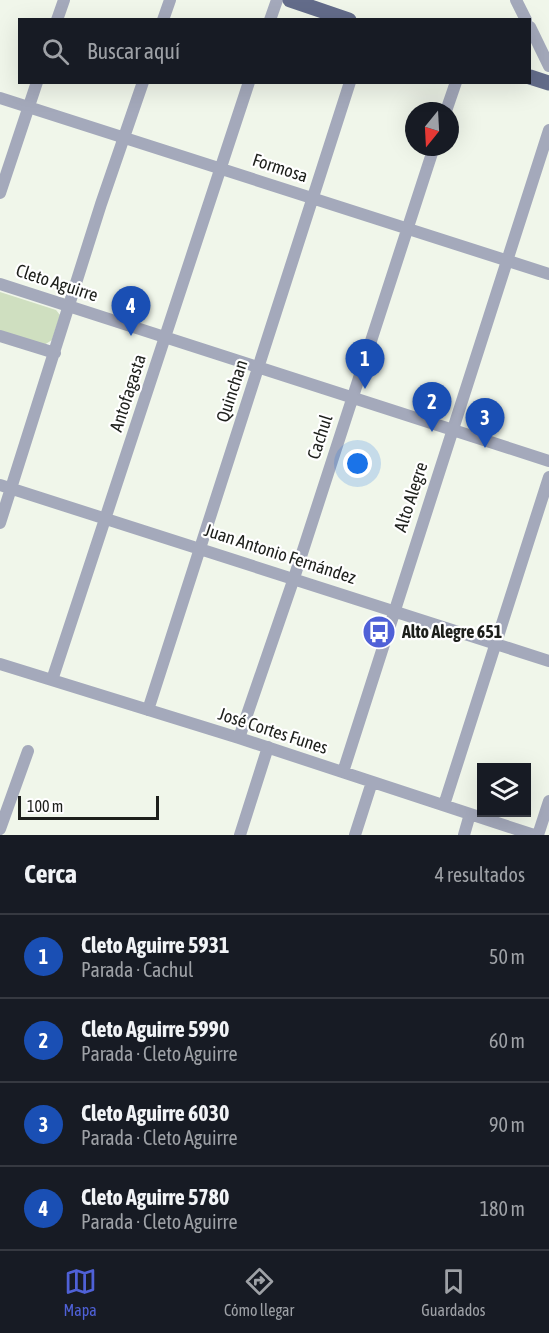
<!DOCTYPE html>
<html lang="es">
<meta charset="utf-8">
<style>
:root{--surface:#171b24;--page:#242831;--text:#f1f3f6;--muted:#9ea1a6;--line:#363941;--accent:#4f61d7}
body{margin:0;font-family:"Asap Condensed",sans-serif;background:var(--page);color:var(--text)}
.controls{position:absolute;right:18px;bottom:18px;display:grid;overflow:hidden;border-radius:0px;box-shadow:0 6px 24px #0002}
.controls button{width:54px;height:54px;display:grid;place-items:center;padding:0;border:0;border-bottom:2px solid var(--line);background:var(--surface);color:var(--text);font:30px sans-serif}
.compass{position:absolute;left:405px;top:102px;width:54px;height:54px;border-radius:50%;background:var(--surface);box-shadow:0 6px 24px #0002;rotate:198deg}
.scale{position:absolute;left:18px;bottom:15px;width:141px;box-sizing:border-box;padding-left:6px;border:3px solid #1d1f1b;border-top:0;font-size:16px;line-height:21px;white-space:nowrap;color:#1d1f1b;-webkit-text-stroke:4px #fff;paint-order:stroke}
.you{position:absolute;left:358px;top:464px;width:21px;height:21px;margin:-15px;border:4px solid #fff;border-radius:50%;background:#1a73e8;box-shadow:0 0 0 9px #1a73e833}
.badge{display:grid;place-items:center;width:39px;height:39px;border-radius:50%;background:var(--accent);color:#fff;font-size:20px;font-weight:700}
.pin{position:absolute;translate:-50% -50px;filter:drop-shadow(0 2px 3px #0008)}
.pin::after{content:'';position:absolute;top:32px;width:21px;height:18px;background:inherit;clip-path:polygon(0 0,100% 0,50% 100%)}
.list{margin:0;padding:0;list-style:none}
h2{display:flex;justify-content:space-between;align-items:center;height:78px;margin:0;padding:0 24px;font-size:26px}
h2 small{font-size:20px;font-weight:400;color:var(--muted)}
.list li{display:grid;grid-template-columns:39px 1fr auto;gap:18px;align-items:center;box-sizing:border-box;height:84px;padding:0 24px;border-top:2px solid var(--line)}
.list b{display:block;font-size:22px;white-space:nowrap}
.list p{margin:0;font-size:20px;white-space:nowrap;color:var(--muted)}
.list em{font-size:20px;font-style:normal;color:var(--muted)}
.icon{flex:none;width:33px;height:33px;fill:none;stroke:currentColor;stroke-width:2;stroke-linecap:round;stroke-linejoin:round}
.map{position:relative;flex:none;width:549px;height:835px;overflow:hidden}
.search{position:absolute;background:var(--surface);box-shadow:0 6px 24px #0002;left:18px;right:18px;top:18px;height:66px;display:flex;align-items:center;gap:15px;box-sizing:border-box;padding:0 21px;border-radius:0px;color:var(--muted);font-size:22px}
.sheet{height:414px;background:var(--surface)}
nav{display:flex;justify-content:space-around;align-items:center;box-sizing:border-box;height:84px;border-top:2px solid var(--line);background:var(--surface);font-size:16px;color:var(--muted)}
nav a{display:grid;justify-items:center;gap:3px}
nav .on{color:var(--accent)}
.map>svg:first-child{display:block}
.green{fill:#cfdfc0}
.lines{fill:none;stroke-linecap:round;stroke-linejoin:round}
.minor{stroke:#a4a9bb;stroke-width:12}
.major{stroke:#636c8a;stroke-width:15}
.labels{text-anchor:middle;stroke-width:4.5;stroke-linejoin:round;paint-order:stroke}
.street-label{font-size:18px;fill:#1d1f1b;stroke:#fff}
.poi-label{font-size:18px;font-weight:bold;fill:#1d1f1b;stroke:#fff;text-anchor:start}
</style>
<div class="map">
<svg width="549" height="835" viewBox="0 0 549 835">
<rect width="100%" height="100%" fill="#f0f6ea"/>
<path class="green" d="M0,292L56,310L60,315L52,340L44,345L0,331Z"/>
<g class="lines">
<path class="minor" d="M516,0L526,20
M57,20L64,0
M163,20L170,0
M270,20L277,0
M530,27L549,66
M0,98L549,274
M446,111L456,82
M0,193L37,82
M0,284L549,461
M0,336L55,353
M0,485L549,661
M0,523L101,204L143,82
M0,664L239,738L534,835
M52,680L249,82
M148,710L350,82
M239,738L294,578L434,147
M343,772L549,130
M444,805L549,477
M0,829L28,751
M240,835L268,747
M355,835L372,782
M464,835L470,814
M538,835L549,801"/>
<path class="major" d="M290,0L349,20
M530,77L549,83"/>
</g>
<defs>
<g id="bus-disc" transform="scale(1.725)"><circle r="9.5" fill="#4f61d7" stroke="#fff"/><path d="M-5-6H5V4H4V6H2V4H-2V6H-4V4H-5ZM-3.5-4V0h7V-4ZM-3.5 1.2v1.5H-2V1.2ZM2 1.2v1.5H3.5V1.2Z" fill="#fff"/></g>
</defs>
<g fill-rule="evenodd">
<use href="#bus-disc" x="379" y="632"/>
</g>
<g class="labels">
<g class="street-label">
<text transform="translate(280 168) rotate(18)" y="6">Formosa</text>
<text transform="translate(57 283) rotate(18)" y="6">Cleto Aguirre</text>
<text transform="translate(232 391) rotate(-72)" y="6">Quinchan</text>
<text transform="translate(128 393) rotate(-72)" y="6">Antofagasta</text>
<text transform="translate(320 437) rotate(-72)" y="6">Cachul</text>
<text transform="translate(411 497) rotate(-72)" y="6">Alto Alegre</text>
<text transform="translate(280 554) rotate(18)" y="6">Juan Antonio Fernández</text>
<text transform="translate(273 731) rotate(18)" y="6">José Cortes Funes</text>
</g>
<g class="poi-label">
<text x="402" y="638">Alto Alegre 651</text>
</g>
</g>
</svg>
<div class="controls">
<button><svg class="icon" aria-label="layers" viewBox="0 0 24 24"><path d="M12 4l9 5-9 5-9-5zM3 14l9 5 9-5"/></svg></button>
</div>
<svg class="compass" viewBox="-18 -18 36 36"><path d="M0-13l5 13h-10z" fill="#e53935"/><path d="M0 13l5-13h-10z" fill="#9ea1a6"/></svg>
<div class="scale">100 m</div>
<div class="you"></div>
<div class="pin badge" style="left:365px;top:389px;background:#1a4fb4">1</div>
<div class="pin badge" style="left:432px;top:432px;background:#1a4fb4">2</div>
<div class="pin badge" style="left:485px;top:448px;background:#1a4fb4">3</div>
<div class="pin badge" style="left:131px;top:336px;background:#1a4fb4">4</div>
<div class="search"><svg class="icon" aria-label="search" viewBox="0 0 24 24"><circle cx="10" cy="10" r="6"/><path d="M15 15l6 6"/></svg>Buscar aquí</div>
</div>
<section class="sheet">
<h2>Cerca<small>4 resultados</small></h2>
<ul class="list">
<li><span class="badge" style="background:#1a4fb4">1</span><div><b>Cleto Aguirre 5931</b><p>Parada · Cachul</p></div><em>50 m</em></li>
<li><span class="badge" style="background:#1a4fb4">2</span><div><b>Cleto Aguirre 5990</b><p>Parada · Cleto Aguirre</p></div><em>60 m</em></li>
<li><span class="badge" style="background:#1a4fb4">3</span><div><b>Cleto Aguirre 6030</b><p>Parada · Cleto Aguirre</p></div><em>90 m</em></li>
<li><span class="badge" style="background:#1a4fb4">4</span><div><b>Cleto Aguirre 5780</b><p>Parada · Cleto Aguirre</p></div><em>180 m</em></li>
</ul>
</section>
<nav>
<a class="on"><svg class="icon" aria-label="map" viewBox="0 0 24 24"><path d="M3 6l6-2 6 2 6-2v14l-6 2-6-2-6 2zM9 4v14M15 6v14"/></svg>Mapa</a>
<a><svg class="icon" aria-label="directions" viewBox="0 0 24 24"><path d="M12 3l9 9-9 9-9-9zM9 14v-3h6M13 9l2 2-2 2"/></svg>Cómo llegar</a>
<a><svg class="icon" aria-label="saved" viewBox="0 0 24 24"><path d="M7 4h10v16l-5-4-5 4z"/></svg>Guardados</a>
</nav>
